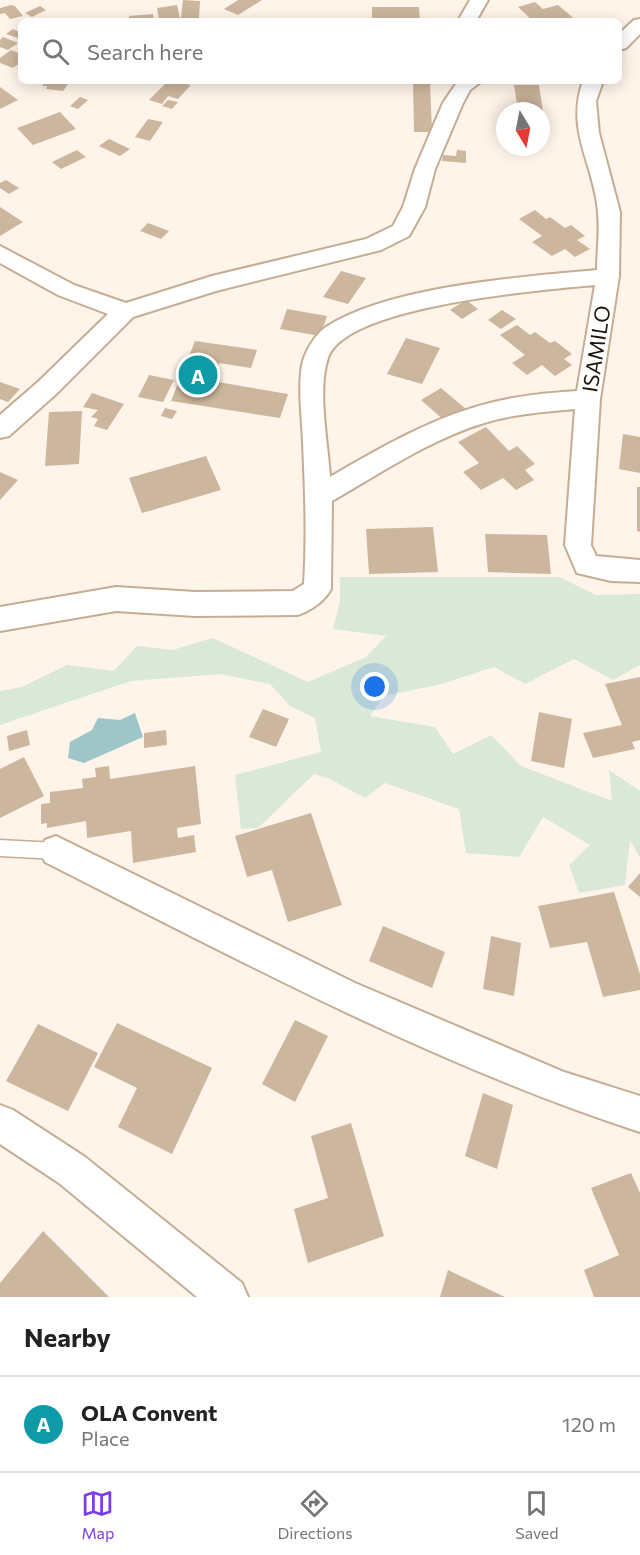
<!DOCTYPE html>
<style>
:root{--surface:#fff;--page:#f6f6f6;--text:#222;--muted:#767676;--line:#e0e0e0;--accent:#7c3aed}
body{margin:0;font-family:Commissioner,sans-serif;background:var(--page);color:var(--text)}
.compass{position:absolute;left:496px;top:102px;width:54px;height:54px;border-radius:50%;background:var(--surface);box-shadow:0 3px 15px #0003;rotate:170deg}
.you{position:absolute;left:375px;top:687px;width:21px;height:21px;margin:-15px;border:4px solid #fff;border-radius:50%;background:#1a73e8;box-shadow:0 0 0 9px #1a73e833}
.badge{display:grid;place-items:center;width:39px;height:39px;border-radius:50%;background:var(--accent);color:#fff;font-size:20px;font-weight:700}
.pin{position:absolute;translate:-50% -50%;border:3px solid #fff;box-shadow:0 2px 6px #0006}
.list{margin:0;padding:0;list-style:none}
h2{display:flex;justify-content:space-between;align-items:center;height:78px;margin:0;padding:0 24px;font-size:26px}
h2 small{font-size:20px;font-weight:400;color:var(--muted)}
.list li{display:grid;grid-template-columns:39px 1fr auto;gap:18px;align-items:center;box-sizing:border-box;height:96px;padding:0 24px;border-top:2px solid var(--line)}
.list b{display:block;font-size:22px;white-space:nowrap}
.list p{margin:0;font-size:20px;white-space:nowrap;color:var(--muted)}
.list em{font-size:20px;font-style:normal;color:var(--muted)}
.icon{flex:none;width:33px;height:33px;fill:none;stroke:currentColor;stroke-width:2;stroke-linecap:round;stroke-linejoin:round}
.map{position:relative;flex:none;width:640px;height:1297px;overflow:hidden}
.search{position:absolute;background:var(--surface);box-shadow:0 3px 15px #0003;left:18px;right:18px;top:18px;height:66px;display:flex;align-items:center;gap:15px;box-sizing:border-box;padding:0 21px;border-radius:9px;color:var(--muted);font-size:22px}
.sheet{height:174px;background:var(--surface)}
nav{display:flex;justify-content:space-around;align-items:center;box-sizing:border-box;height:84px;border-top:2px solid var(--line);background:var(--surface);font-size:16px;color:var(--muted)}
nav a{display:grid;justify-items:center;gap:3px}
nav .on{color:var(--accent)}
.map>svg:first-child{display:block}
.green{fill:#dae8d8}
.water{fill:#9ec6c9}
.building{fill:#ccb69d}
.lines{fill:none;stroke-linecap:round;stroke-linejoin:round}
.service-casing{stroke:#c4ad93;stroke-width:3}
.minor-casing{stroke:#c4ad93;stroke-width:4}
.service{fill:#fff;fill-rule:evenodd}
.minor{fill:#fff;fill-rule:evenodd}
.labels{text-anchor:middle;stroke-width:5;stroke-linejoin:round;paint-order:stroke}
.street-label{font-size:21px;fill:#1e160c;stroke:#fff}
</style>
<div class="map">
<svg width="640" height="1297" viewBox="0 0 640 1297">
<rect width="100%" height="100%" fill="#fef4e9"/>
<path class="green" d="M340,577H559L596,595L640,594V665L613,680L574,659L525,684L494,667L442,684L384,696L370,716L435,727L453,754L491,735L521,766L612,801L609,770L640,791V858L630,840L625,885L579,893L569,865L590,845L543,817L519,857L466,853L459,809L385,783L365,798L330,779L314,774L258,828L241,829L235,775L321,752L315,718L290,706L270,684L220,674L131,681L0,725V691L22,687L67,665L114,671L137,646L173,650L213,638L308,682L366,657L386,636L333,629L340,601Z"/>
<path class="water" d="M135,713L143,737L84,763L68,758L70,742L92,730L98,718L120,720Z"/>
<path class="building" d="M183,0L200,1L199,18H181Z
M238,0H262L238,15L224,9Z
M535,2L543,9L558,5L577,21H533L518,7Z
M11,5L15,6L23,16L10,19L5,13L0,14V8Z
M177,5L180,18L159,20L157,8Z
M40,6L46,10L32,17L25,13Z
M372,7H419L420,21L372,20Z
M153,14L154,21H129V16Z
M13,29L21,33V39L6,34Z
M3,37L18,43L8,50L0,47V40Z
M11,50L21,54V62L13,68L0,63V58Z
M46,81H70L63,91L46,89L47,86H42Z
M168,81L191,85L178,99L168,96L162,104L149,100Z
M413,81H430L432,132H414Z
M514,85H539L546,132H541V111H518Z
M0,87L18,100L0,109Z
M80,97L88,100L78,109L70,106Z
M168,100L178,102L172,109L162,106Z
M60,112L76,129L33,145L17,128Z
M148,119L163,122L150,141L135,137Z
M109,139L130,149L120,156L99,146Z
M77,150L86,157L61,169L52,162Z
M457,150L466,151V163L442,161L443,155L456,156Z
M6,180L19,188L9,194L0,188V183Z
M0,207L23,222L0,236Z
M535,210L546,219L550,217L565,228L571,225L585,236L577,240L590,249L575,257L565,249L552,256L532,242L542,236L519,219Z
M148,223L169,231L161,239L140,231Z
M341,271L366,278L348,304L323,297Z
M466,300L478,309L462,319L450,310Z
M287,309L327,316L320,336L280,329Z
M502,310L516,319L501,329L488,320Z
M517,325L530,335L535,332L550,343L555,341L572,354L564,359L572,365L555,376L542,365L527,375L512,363L525,355L500,335Z
M406,338L440,348L422,384L387,374Z
M195,341L257,350L251,368L219,363L212,381L288,394L280,418L171,401Z
M149,375L174,380L163,402L138,397Z
M0,382L20,389L8,402L0,399Z
M441,388L466,409L446,422L421,400Z
M92,393L124,404L107,430L94,426L98,419L91,417L98,410L83,407Z
M165,408L177,411L172,419L161,416Z
M82,411L79,464L45,466L49,412Z
M486,427L509,451L517,446L535,464L525,470L534,480L516,490L503,478L481,490L463,472L479,463L458,442Z
M623,434L640,437V473L619,469Z
M206,456L221,490L142,513L129,478Z
M0,472L18,480L0,500Z
M637,487H640V532L637,531Z
M433,527L438,572L369,574L366,529Z
M485,534L547,535L551,574L488,572Z
M640,677V740L632,742L635,749L593,758L583,733L622,725L605,684Z
M263,709L289,719L276,747L249,737Z
M539,712L572,719L564,768L531,761Z
M27,730L30,745L9,751L7,736Z
M166,730L167,745L144,748V733Z
M24,757L44,796L0,818V769Z
M109,766L110,779L195,766L201,824L177,828L178,838L194,835L196,852L133,863L131,831L87,838L86,821L47,828V823L41,824V804L50,803V792L83,788L82,779L96,777L95,768Z
M311,813L342,905L288,922L272,870L247,877L235,836Z
M640,873V897L628,887Z
M614,892L640,974V990L603,997L587,942L550,948L538,906Z
M383,926L445,952L432,988L369,961Z
M491,936L521,943L514,996L483,989Z
M295,1020L328,1036L295,1102L262,1084Z
M117,1023L212,1068L172,1154L118,1127L137,1088L94,1067Z
M38,1024L98,1053L68,1111L6,1081Z
M483,1093L513,1105L497,1169L465,1156Z
M351,1123L384,1236L308,1263L294,1209L328,1198L311,1136Z
M631,1173L640,1193V1297H594L584,1270L619,1255L591,1188Z
M43,1231L109,1297H0V1283Z
M448,1270L505,1297H440Z"/>
<g class="lines">
<g class="service-casing">
<path id="service" d="M0,840L56,843L62,845L64,851L62,857L56,859L0,856Z"/>
</g>
<g class="minor-casing">
<path id="minor" d="M470,0H488L476,21H458Z
M640,19V34L626,48L619,50V34L634,20Z
M458,81H482L470,90L463,103L435,169L425,207L409,236L381,250L216,291L133,317L56,394L9,436L0,438V415L38,382L108,314L58,295L0,263V246L74,285L126,303L212,276L366,239L393,226L403,207L415,169L443,103Z
M583,81H603L596,101L599,133L620,212L619,276L600,399L591,545L596,556L640,560V582L611,581L577,573L565,545L575,409C544,412 513,414 484,423C429,440 381,473 332,501L331,589C324,602 311,610 298,615L195,616L116,611L0,631V607L116,587L195,592L293,591L304,584C307,536 305,489 303,442C302,417 298,390 302,365C305,351 315,335 326,327C390,286 521,277 597,270C597,251 600,232 598,213C595,165 565,132 583,81ZM595,285L577,391C549,393 521,395 494,402C435,416 383,446 330,477C328,443 317,390 328,358C345,305 544,290 595,285Z
M56,836L355,983L564,1072L640,1096V1132C432,1064 239,960 45,862L40,851L45,840Z
M0,1105L13,1110L85,1157L242,1283L248,1297H197L59,1183L0,1144Z"/>
</g>
<use href="#service" class="service"/>
<use href="#minor" class="minor"/>
</g>
<g class="labels">
<g class="street-label">
<text transform="translate(597 349) rotate(-81)" y="7">ISAMILO</text>
</g>
</g>
</svg>
<svg class="compass" viewBox="-18 -18 36 36"><path d="M0-13l5 13h-10z" fill="#e53935"/><path d="M0 13l5-13h-10z" fill="#767676"/></svg>
<div class="you"></div>
<div class="pin badge" style="left:198px;top:375px;background:#0f9aa8">A</div>
<div class="search"><svg class="icon" aria-label="search" viewBox="0 0 24 24"><circle cx="10" cy="10" r="6"/><path d="M15 15l6 6"/></svg>Search here</div>
</div>
<section class="sheet">
<h2>Nearby<small></small></h2>
<ul class="list">
<li><span class="badge" style="background:#0f9aa8">A</span><div><b>OLA Convent</b><p>Place</p></div><em>120 m</em></li>
</ul>
</section>
<nav>
<a class="on"><svg class="icon" aria-label="map" viewBox="0 0 24 24"><path d="M3 6l6-2 6 2 6-2v14l-6 2-6-2-6 2zM9 4v14M15 6v14"/></svg>Map</a>
<a><svg class="icon" aria-label="directions" viewBox="0 0 24 24"><path d="M12 3l9 9-9 9-9-9zM9 14v-3h6M13 9l2 2-2 2"/></svg>Directions</a>
<a><svg class="icon" aria-label="saved" viewBox="0 0 24 24"><path d="M7 4h10v16l-5-4-5 4z"/></svg>Saved</a>
</nav>
